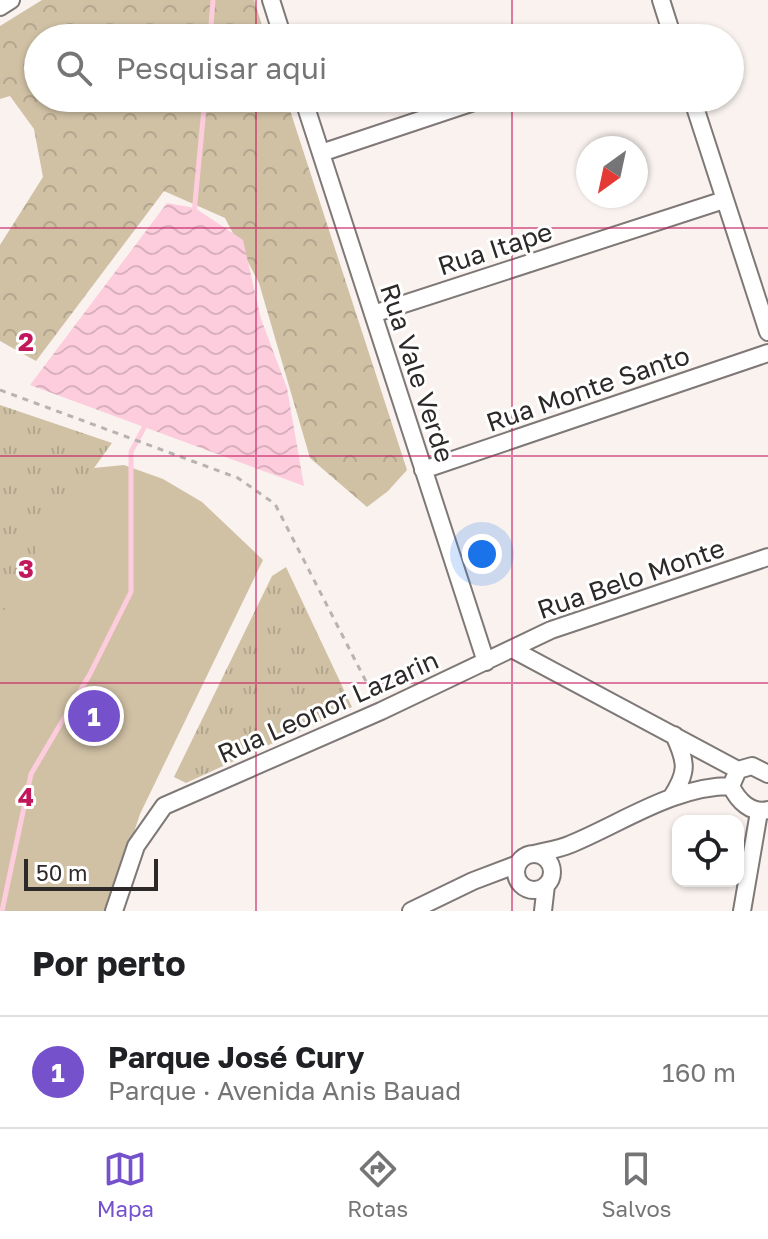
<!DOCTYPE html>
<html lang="pt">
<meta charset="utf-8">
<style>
:root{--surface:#fff;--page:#f6f6f6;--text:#202124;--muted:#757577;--line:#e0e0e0;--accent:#7552cc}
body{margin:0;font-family:"Golos Text",sans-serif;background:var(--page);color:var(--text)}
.controls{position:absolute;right:24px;bottom:24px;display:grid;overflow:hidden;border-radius:16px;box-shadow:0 2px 6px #0004}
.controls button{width:72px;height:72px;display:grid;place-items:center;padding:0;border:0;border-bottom:2px solid var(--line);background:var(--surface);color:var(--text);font:40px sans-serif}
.compass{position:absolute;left:576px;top:136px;width:72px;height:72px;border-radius:50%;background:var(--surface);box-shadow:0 2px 6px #0004;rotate:213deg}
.scale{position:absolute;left:24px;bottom:20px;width:134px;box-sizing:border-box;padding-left:8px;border:4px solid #2c2928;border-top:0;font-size:22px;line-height:28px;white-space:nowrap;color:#2c2928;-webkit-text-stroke:6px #fff;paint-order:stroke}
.you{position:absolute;left:482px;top:554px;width:28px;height:28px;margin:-20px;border:6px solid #fff;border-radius:50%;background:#1a73e8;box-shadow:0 0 0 12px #1a73e833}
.badge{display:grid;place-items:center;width:52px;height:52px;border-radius:50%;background:var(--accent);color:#fff;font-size:26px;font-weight:700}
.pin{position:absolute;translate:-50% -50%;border:4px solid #fff;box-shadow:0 2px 8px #0006}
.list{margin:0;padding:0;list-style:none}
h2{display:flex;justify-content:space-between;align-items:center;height:104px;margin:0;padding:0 32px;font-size:34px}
h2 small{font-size:26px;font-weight:400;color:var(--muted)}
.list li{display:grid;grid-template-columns:52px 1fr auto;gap:24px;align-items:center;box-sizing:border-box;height:112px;padding:0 32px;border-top:2px solid var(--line)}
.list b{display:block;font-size:30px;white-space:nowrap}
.list p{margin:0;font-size:26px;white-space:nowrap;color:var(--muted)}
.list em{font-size:26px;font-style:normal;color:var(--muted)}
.icon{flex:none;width:44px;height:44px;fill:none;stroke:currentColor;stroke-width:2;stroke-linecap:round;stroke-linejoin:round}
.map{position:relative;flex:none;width:768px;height:911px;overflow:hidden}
.search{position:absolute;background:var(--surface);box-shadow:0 2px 6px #0004;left:24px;right:24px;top:24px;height:88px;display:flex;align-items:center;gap:20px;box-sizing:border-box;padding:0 28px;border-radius:44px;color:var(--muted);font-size:30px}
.sheet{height:216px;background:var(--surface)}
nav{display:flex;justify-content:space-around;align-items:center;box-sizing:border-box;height:112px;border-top:2px solid var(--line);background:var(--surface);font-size:22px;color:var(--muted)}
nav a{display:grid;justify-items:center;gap:4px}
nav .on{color:var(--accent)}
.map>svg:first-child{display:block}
.grass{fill:url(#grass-tufts)}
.forest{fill:url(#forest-crowns)}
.park{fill:#d0c1a5}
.water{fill:url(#water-waves)}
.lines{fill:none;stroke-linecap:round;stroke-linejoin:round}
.stream{stroke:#fdcddd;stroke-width:5}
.minor-casing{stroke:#7e7876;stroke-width:20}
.path{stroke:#b8b2b0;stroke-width:3;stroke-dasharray:6 6;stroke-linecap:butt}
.minor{stroke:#fff;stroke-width:16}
.grid{fill:none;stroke:#c2185b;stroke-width:2;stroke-opacity:0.55}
.labels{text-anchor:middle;stroke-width:6;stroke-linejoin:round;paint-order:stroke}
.street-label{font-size:26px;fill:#2c2928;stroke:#fff}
.grid-label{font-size:26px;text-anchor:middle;font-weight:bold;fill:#c2185b;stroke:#fff;stroke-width:6;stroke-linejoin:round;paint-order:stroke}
</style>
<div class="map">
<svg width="768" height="911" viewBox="0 0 768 911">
<defs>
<pattern id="grass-tufts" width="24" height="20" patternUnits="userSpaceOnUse" patternTransform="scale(2)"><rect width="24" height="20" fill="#d0c1a5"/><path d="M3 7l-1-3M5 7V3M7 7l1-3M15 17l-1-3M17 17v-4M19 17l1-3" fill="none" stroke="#b3a68e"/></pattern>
<pattern id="forest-crowns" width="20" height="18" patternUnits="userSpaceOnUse" patternTransform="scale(2)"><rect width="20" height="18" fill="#d0c1a5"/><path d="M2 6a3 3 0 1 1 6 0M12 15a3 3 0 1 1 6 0" fill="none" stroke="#b3a68e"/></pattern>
<pattern id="water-waves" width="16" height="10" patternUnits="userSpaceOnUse" patternTransform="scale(2)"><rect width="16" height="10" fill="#fdcddd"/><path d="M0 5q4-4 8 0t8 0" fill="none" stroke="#d9b0be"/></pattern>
</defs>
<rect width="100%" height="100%" fill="#f9f2ef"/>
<path class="grass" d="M0,405L112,443L94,468L0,625Z
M286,567L352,707L186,783L174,777L272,576Z"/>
<path class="forest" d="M42,0H254L266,38H38V98H286L407,470L388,491L367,507L310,458L259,283L225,218L164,191L36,361L0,341V245L43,177L34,129L10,96L0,99V26Z"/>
<path class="park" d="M124,465L163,479L202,502L263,560L140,814L108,911H0V618L59,513L94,468Z"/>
<path class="water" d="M167,203L195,208L243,240L261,319L287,388L304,486L30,385Z"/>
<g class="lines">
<path class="stream" d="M210,38L213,0
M194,213L205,98
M2,911L31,774L90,674L131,592V452L147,422"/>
<g class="minor-casing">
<path id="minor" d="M271,0L283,38
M661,0L673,38
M0,7L11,0
M303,98L486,662
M692,98L768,332
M321,153L486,98
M373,314L724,200
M423,470L768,353
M512,649L738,770
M768,774L752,766L738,770L731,786C738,801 751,814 768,810
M671,798C688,772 687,763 674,735
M534,854C546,851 560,849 571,844C622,823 674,786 731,786
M516 872a18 18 0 1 1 36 0a18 18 0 1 1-36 0Z
M114,911L136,846L164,806L381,711L551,630L768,557
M411,911L473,881L518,864
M543,911L546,885
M742,911L759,812"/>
</g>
<path class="path" d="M0,390L238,478L275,504L374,697"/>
<use href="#minor" class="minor"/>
</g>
<path class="grid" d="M256,0V38M512,0V38M256,98V911M512,98V911M0,228H768M0,456H768M0,683H768"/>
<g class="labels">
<g class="street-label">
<text transform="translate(495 249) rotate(-18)" y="9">Rua Itape</text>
<text transform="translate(417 373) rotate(72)" y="9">Rua Vale Verde</text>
<text transform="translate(588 389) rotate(-19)" y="9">Rua Monte Santo</text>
<text transform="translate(631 579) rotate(-19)" y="9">Rua Belo Monte</text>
<text transform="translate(328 707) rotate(-24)" y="9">Rua Leonor Lazarin</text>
</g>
</g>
<g class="grid-label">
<text x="26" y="351">2</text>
<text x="26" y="578">3</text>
<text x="26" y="806">4</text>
</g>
</svg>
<div class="controls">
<button><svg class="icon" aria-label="locate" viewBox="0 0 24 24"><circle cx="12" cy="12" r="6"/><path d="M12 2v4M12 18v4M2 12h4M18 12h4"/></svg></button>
</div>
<svg class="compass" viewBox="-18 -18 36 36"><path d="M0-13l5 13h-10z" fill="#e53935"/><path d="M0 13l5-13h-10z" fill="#757577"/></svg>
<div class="scale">50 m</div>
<div class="you"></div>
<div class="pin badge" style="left:94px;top:716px">1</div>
<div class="search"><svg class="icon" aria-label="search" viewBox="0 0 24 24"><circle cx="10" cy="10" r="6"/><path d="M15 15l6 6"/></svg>Pesquisar aqui</div>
</div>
<section class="sheet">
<h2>Por perto<small></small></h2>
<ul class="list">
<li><span class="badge">1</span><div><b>Parque José Cury</b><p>Parque · Avenida Anis Bauad</p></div><em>160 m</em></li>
</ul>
</section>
<nav>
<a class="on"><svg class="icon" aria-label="map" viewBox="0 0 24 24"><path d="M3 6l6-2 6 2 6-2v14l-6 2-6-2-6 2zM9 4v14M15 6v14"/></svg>Mapa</a>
<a><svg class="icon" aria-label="directions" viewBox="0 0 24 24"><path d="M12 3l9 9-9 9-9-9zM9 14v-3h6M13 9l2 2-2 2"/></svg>Rotas</a>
<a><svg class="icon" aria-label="saved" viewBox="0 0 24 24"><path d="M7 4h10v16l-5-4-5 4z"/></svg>Salvos</a>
</nav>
